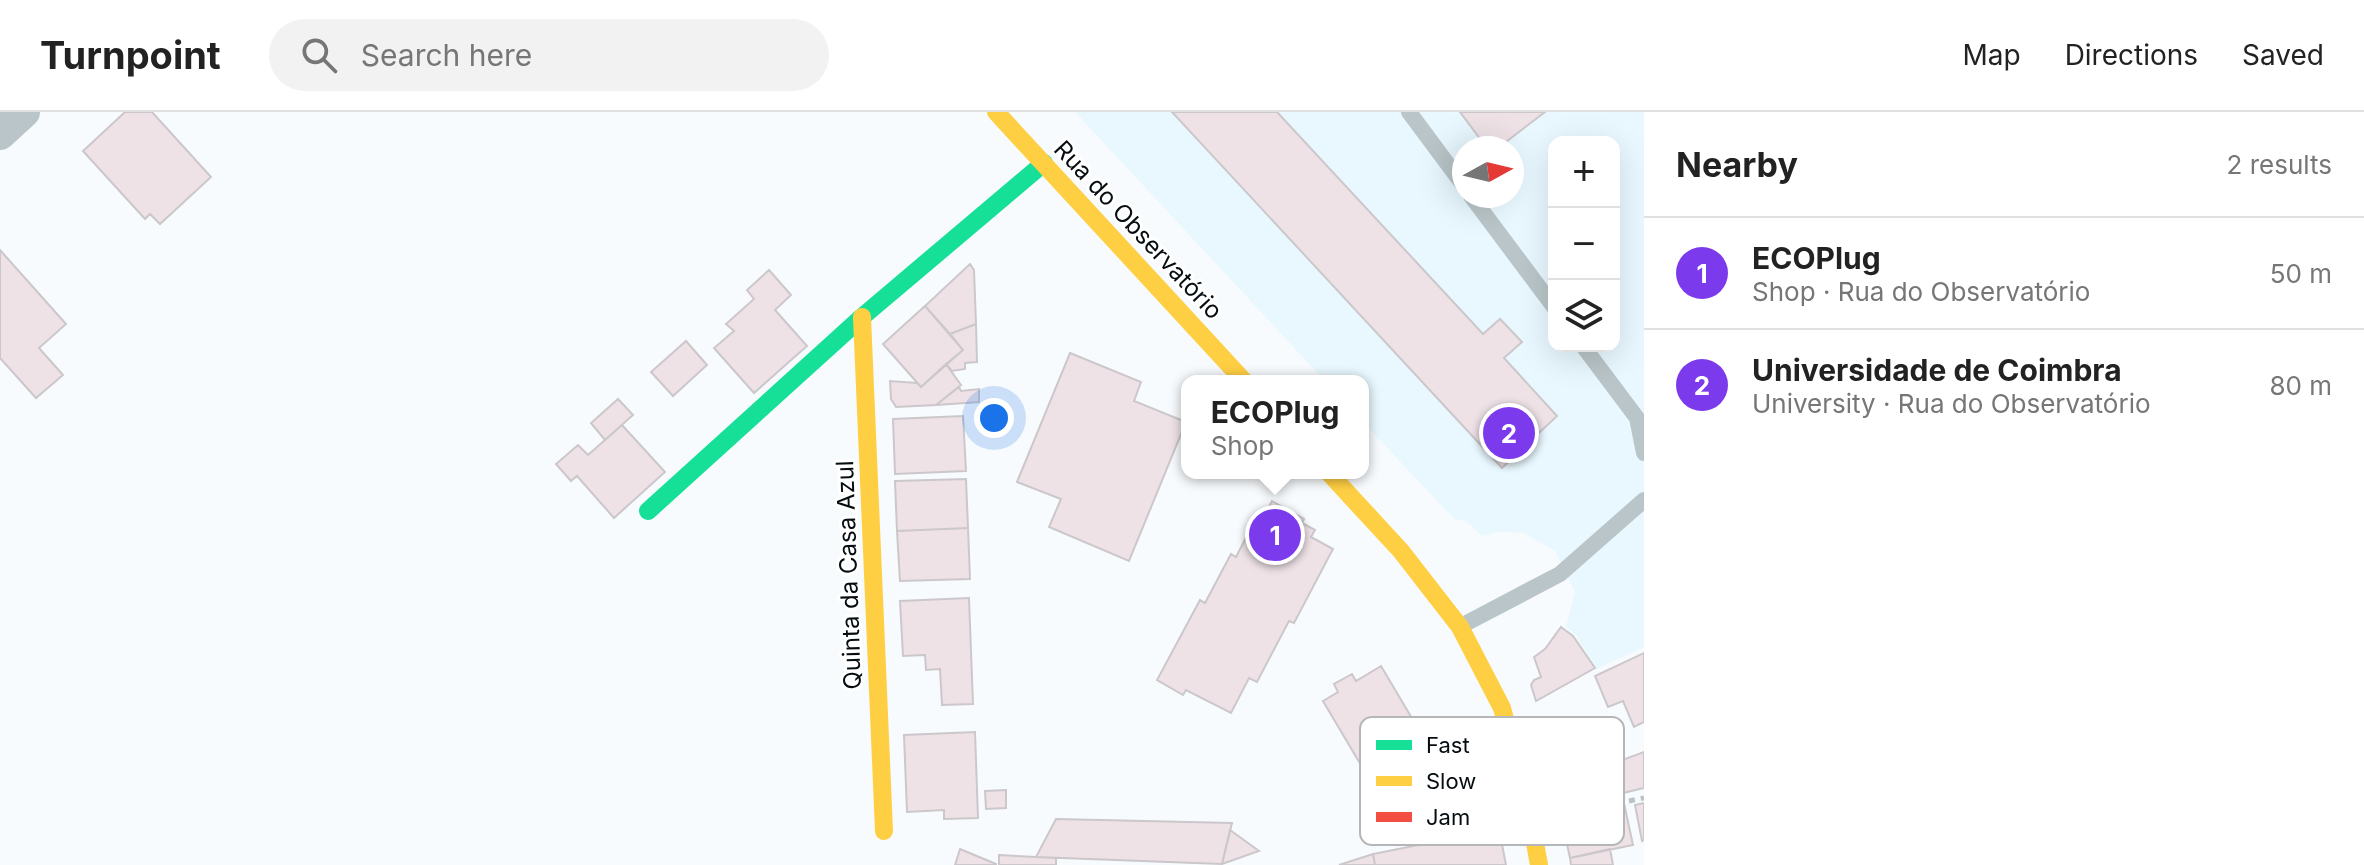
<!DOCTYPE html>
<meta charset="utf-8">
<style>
:root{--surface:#fff;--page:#f2f2f2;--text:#222;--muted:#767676;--line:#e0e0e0;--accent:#7c3aed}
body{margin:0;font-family:Inter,sans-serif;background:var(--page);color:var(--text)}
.controls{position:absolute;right:24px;top:24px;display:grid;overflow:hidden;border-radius:16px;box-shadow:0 8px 32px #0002}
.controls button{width:72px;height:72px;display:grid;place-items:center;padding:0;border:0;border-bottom:2px solid var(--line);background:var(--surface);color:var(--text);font:40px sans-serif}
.compass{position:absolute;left:1452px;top:24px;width:72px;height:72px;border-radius:50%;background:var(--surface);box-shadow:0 8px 32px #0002;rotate:82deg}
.you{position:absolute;left:994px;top:306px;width:28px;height:28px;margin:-20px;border:6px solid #fff;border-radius:50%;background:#1a73e8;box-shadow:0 0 0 12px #1a73e833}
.badge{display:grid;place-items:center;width:52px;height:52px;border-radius:50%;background:var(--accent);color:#fff;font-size:26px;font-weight:700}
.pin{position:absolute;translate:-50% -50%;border:4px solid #fff;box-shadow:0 2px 8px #0006}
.popup{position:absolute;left:1181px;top:263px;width:188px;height:104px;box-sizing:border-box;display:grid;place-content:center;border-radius:16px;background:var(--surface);filter:drop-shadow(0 2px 6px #0005);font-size:26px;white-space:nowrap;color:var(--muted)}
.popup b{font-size:30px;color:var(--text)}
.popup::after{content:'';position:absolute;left:50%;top:100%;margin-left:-16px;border:16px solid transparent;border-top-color:var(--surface)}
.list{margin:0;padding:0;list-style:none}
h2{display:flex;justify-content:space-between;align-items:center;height:104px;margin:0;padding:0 32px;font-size:34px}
h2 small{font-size:26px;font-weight:400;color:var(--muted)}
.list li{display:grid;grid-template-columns:52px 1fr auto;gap:24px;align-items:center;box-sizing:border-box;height:112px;padding:0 32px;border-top:2px solid var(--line)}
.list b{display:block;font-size:30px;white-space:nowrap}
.list p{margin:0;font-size:26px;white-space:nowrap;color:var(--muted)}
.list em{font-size:26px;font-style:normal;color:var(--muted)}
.icon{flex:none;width:44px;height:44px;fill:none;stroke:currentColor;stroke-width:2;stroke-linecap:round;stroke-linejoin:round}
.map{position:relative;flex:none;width:1644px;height:753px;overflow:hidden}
header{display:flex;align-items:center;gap:48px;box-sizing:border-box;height:112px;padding:0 40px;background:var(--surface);border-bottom:2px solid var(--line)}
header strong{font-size:38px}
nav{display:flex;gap:44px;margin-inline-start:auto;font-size:28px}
.search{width:560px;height:72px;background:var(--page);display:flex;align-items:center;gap:20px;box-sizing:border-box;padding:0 28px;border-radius:44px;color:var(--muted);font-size:30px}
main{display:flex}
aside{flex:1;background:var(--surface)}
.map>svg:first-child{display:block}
.built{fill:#e8f8fe;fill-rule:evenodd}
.building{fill:#eee2e7;stroke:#cbc7ca;stroke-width:2}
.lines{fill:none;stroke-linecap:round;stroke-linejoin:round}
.path{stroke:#bac2c5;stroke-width:5;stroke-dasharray:6 6;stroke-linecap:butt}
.lane{stroke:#b9c5c8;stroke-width:16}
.street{stroke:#b9c5c8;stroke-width:32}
.fast{stroke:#16e098;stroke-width:18}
.slow{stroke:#ffcf43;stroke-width:18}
.labels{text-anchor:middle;stroke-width:6;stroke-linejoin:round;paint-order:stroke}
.street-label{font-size:24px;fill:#050d10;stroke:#fff}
.key{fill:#fff;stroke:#b4b6b7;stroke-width:2}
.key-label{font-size:22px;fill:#050d10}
</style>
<header>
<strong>Turnpoint</strong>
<div class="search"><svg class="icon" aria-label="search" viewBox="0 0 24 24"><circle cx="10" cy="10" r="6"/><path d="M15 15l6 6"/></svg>Search here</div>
<nav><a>Map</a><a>Directions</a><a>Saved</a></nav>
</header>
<main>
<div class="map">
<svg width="1644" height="753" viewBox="0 0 1644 753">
<rect width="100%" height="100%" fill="#f8fbfd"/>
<path class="built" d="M1075,0H1644V535L1597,557L1575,522L1566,515L1575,480L1555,439L1523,421L1500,420L1482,424L1466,409L1454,407L1363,310V269H1325ZM1554,30H1614V234H1554ZM1464,36H1512V84H1464Z"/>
<path class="building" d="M125,0H152L211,65L160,112L150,102L145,107L83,39Z
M1172,0H1277L1483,222L1500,207L1522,230L1504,246L1557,304L1502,356Z
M1460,0H1545L1498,36H1487Z
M0,138L66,212L39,236L63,263L36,286L0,246Z
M970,152L974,158L976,212L950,222L925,194Z
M769,158L791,183L775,198L807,234L754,281L714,236L734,219L726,212L754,187L747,178Z
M925,194L963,238L921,275L883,232Z
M976,212L977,250L965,251V257L952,259L946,252L963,238L950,222Z
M686,229L707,253L673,284L651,260Z
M1070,241L1141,270L1134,289L1186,310L1129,449L1049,415L1061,387L1017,370Z
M946,252L961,273L936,293L896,295L891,287L890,269L917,271L921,275Z
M959,275L961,279L979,277V290L936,293Z
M618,287L633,303L605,328L591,311Z
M963,304L966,359L895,362L893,307Z
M622,313L665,360L614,406L577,364L571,369L556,352L578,333L588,343Z
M966,367L968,416L897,419L895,369Z
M1272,389L1304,407L1302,411L1315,418L1311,425L1333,437L1294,511L1289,509L1257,570L1249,566L1231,601L1186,578L1183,583L1157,568L1200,488L1205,491L1231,442L1236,445L1251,416L1256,418Z
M968,416L970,467L900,469L897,419Z
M969,486L973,592L942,593L940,557L926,558L925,543L903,544L900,489Z
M1561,515L1573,524L1595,556L1536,589L1531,573L1534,568L1541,565L1534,545L1545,537Z
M1644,541V610L1634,615L1623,589L1608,595L1595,564Z
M1381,554L1426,630L1368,665L1323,589L1338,580L1334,572L1352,562L1356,569Z
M975,620L978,706L944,707V698L907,700L904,623Z
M1644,640V676L1623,681L1614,651Z
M1006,678V696L986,697L985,679Z
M1622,682L1633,733L1570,746L1559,695Z
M1644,691V728L1642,729L1635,693Z
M1056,707L1232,711L1222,752L1036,745Z
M1499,717L1506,753H1375L1373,742Z
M1230,718L1259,739L1222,752Z
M960,737L996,752V753H955Z
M1610,737L1613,753H1571L1570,746Z
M1373,742L1375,753H1339Z
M999,743L1056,746V753H999Z"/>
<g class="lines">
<path class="path" d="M1629,689L1644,686"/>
<path class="lane" d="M1409,0L1464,74
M1471,84L1554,195
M1583,234L1637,306L1644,341
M1461,514L1560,462L1644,388"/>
<path class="street" d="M0,22L24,0"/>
<path class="fast" d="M648,399L862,205L1044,51"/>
<path class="slow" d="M996,0L1244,269
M862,205L884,719
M1329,361L1401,439L1460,515L1502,596L1527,688L1539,753"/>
</g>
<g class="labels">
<g class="street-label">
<text transform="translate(1138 118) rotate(47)" y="8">Rua do Observatório</text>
<text transform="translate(849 463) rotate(-92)" y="8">Quinta da Casa Azul</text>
</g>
</g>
<rect x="1360" y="605" width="264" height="128" rx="12" class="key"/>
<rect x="1376" y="628" width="36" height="10" fill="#16e098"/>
<rect x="1376" y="664" width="36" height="10" fill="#ffcf43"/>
<rect x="1376" y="700" width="36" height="10" fill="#f24e42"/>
<g class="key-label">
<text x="1426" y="641">Fast</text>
<text x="1426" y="677">Slow</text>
<text x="1426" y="713">Jam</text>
</g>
</svg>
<div class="controls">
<button>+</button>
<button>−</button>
<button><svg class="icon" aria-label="layers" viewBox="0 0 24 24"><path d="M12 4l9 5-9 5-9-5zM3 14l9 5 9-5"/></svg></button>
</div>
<svg class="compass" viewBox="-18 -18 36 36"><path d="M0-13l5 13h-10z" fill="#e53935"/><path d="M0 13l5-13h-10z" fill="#767676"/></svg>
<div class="you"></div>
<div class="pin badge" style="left:1275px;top:423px">1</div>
<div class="popup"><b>ECOPlug</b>Shop</div>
<div class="pin badge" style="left:1509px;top:321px">2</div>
</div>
<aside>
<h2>Nearby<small>2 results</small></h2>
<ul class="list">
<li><span class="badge">1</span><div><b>ECOPlug</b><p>Shop · Rua do Observatório</p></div><em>50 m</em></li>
<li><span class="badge">2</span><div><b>Universidade de Coimbra</b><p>University · Rua do Observatório</p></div><em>80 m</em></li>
</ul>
</aside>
</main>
